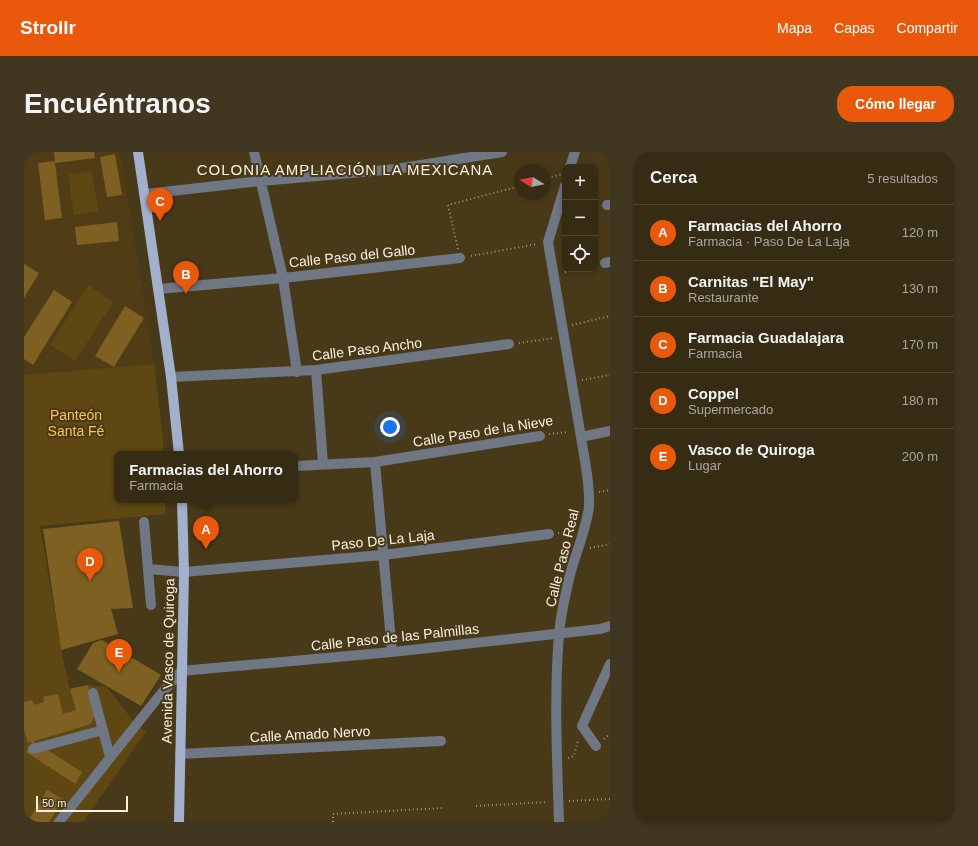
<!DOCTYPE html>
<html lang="es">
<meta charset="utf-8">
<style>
:root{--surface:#362b13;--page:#413721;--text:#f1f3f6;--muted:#aaa7a0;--line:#504733;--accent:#ea580c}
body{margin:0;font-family:Arial,sans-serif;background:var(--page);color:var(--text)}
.controls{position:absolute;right:12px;top:12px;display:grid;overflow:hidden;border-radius:8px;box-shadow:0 2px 6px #0003}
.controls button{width:36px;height:36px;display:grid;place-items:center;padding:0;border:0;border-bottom:1px solid var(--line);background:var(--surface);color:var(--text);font:20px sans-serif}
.compass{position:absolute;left:490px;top:12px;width:36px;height:36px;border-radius:50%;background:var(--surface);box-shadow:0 2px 6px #0003;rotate:280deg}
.scale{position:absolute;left:12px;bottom:10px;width:92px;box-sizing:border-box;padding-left:4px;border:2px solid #fbf1df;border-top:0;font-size:11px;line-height:14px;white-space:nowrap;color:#fbf1df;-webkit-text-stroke:3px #483919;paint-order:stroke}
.you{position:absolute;left:366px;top:275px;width:14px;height:14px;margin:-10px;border:3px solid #fff;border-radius:50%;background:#1a73e8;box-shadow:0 0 0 6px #1a73e833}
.badge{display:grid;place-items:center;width:26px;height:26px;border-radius:50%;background:var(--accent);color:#fff;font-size:13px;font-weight:700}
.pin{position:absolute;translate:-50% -33px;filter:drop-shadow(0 1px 2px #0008)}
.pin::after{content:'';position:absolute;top:21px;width:14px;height:12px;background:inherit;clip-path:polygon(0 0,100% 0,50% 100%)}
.popup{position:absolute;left:90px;top:299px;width:184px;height:52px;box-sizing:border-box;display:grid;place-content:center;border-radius:8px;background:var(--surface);filter:drop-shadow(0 1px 3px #0005);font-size:13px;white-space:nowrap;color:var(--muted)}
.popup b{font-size:15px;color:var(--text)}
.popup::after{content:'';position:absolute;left:50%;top:100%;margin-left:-8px;border:8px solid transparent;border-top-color:var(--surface)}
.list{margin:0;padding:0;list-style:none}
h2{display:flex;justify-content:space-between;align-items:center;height:52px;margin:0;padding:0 16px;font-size:17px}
h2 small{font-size:13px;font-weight:400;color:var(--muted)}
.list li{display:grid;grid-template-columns:26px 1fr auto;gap:12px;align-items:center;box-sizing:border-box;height:56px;padding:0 16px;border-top:1px solid var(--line)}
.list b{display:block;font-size:15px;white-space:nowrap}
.list p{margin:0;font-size:13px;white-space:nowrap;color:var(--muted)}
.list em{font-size:13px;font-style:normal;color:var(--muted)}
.icon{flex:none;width:22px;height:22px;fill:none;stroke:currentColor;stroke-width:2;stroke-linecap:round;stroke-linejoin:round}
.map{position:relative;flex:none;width:586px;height:670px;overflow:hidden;border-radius:16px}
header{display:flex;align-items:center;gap:24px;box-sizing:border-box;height:56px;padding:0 20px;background:var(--accent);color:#fff}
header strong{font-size:19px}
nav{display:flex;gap:22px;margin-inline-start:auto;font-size:14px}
.intro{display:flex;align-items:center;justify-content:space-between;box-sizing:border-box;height:96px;padding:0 24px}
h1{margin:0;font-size:28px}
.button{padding:10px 18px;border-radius:16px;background:var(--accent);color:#fff;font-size:14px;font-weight:700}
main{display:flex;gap:24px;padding:0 24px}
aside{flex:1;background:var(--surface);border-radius:16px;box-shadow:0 2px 6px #0003}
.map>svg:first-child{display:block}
.built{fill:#503d16}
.green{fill:#5e4713}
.building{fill:#7e6122}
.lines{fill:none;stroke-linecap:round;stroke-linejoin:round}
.path{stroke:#9e9279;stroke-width:2;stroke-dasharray:1 3;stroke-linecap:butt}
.minor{stroke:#6f7684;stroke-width:10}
.major{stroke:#a2b0cc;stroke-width:10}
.labels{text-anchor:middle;stroke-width:4;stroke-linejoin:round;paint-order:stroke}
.street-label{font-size:14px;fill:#fbf1df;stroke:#483919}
.park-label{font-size:14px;fill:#f8c453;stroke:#483919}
.neighbourhood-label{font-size:15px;letter-spacing:1px;fill:#fbf1df;stroke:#483919}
</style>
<header>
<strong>Strollr</strong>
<nav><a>Mapa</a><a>Capas</a><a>Compartir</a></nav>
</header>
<div class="intro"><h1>Encuéntranos</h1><a class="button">Cómo llegar</a></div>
<main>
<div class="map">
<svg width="586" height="670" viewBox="0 0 586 670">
<rect width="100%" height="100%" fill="#483919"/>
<path class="built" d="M0,0H96L130,212L0,223Z"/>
<path class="green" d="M68,19L74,59L50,63L44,23Z
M64,133L89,150L51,209L26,193Z
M130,212L139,285V302H93V348H141V362L16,374L37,498L46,537L64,533L83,535L110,570L122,580L59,670H0V223Z"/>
<path class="building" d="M30,0H70L71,6L31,11L38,66L21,68L14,11L31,9Z
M91,2L98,43L83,45L76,5Z
M93,70L95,89L53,93L51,75Z
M0,112L15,121L0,146Z
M30,138L48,150L9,213L0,207V185Z
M101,154L120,166L90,215L71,204Z
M95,369L109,456L87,457L94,482L37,498L19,377Z
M78,488L137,523L117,554L53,517L69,491Z
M64,533L71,562L67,572L4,591L0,577V550L8,548L10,553L20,550L19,545L34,542L39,562L52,558L46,537Z
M9,589L58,620L51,632L2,600Z
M23,638L39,647L25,670H4Z"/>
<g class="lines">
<path class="path" d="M520,27L538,22
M434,97L424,53L496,34
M447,104L513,92
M541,120L555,117
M548,173L586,164
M495,191L530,186
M558,228L586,223
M525,282L545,280
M575,340L586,338
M534,381L548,379
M566,396L586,392
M580,587L586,582
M544,606L550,604L554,588
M545,649L586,647
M452,654L524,650
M309,670V662L418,656"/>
<path class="minor" d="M230,0L259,126L273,220
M546,15L551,0
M121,42L237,29L372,17L478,0
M583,53H586
M581,111L586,110
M134,137L259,126L436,106
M292,218L299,312
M147,225L292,218L485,192
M557,285L586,279
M351,310L368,500
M271,314L351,310L516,284
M120,370L127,453
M124,417L160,420L359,403L525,382
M69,541L86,605
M572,594L558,574L586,512
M9,597L79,578
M156,602L417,589
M35,670L132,548L157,519L368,500L576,477L586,474
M535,670C533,607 530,544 535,482C537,461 542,439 547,419C553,398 562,377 565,355C566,338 563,320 560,303L524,90L541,34"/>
<path class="major" d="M114,0L147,225L155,302
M155,670L160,420L158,348"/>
</g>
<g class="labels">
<g class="street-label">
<text transform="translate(328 104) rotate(-6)" y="5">Calle Paso del Gallo</text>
<text transform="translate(343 197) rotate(-7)" y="5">Calle Paso Ancho</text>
<text transform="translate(459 279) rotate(-9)" y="5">Calle Paso de la Nieve</text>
<text transform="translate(359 388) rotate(-6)" y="5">Paso De La Laja</text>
<text transform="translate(538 406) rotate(-76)" y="5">Calle Paso Real</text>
<text transform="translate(371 485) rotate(-6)" y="5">Calle Paso de las Palmillas</text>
<text transform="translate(144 509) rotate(-89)" y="5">Avenida Vasco de Quiroga</text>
<text transform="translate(286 582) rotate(-3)" y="5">Calle Amado Nervo</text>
</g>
<g class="park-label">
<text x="52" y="268">Panteón<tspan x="52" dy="16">Santa Fé</tspan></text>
</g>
<g class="neighbourhood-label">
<text x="321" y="23">COLONIA AMPLIACIÓN LA MEXICANA</text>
</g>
</g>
</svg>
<div class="controls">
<button>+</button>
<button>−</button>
<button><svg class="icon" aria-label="locate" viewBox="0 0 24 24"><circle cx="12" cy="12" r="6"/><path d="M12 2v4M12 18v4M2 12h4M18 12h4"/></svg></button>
</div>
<svg class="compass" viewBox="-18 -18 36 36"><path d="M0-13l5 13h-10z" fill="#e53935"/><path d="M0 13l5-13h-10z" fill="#aaa7a0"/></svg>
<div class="scale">50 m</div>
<div class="you"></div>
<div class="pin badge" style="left:182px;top:397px">A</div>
<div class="popup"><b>Farmacias del Ahorro</b>Farmacia</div>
<div class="pin badge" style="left:162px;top:142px">B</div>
<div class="pin badge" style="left:136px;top:69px">C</div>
<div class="pin badge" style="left:66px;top:429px">D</div>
<div class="pin badge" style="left:95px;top:520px">E</div>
</div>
<aside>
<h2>Cerca<small>5 resultados</small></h2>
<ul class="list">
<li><span class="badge">A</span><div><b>Farmacias del Ahorro</b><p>Farmacia · Paso De La Laja</p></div><em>120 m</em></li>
<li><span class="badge">B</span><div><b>Carnitas &quot;El May&quot;</b><p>Restaurante</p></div><em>130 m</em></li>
<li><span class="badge">C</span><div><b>Farmacia Guadalajara</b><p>Farmacia</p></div><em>170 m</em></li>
<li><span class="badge">D</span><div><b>Coppel</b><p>Supermercado</p></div><em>180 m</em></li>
<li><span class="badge">E</span><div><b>Vasco de Quiroga</b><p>Lugar</p></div><em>200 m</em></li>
</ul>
</aside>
</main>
